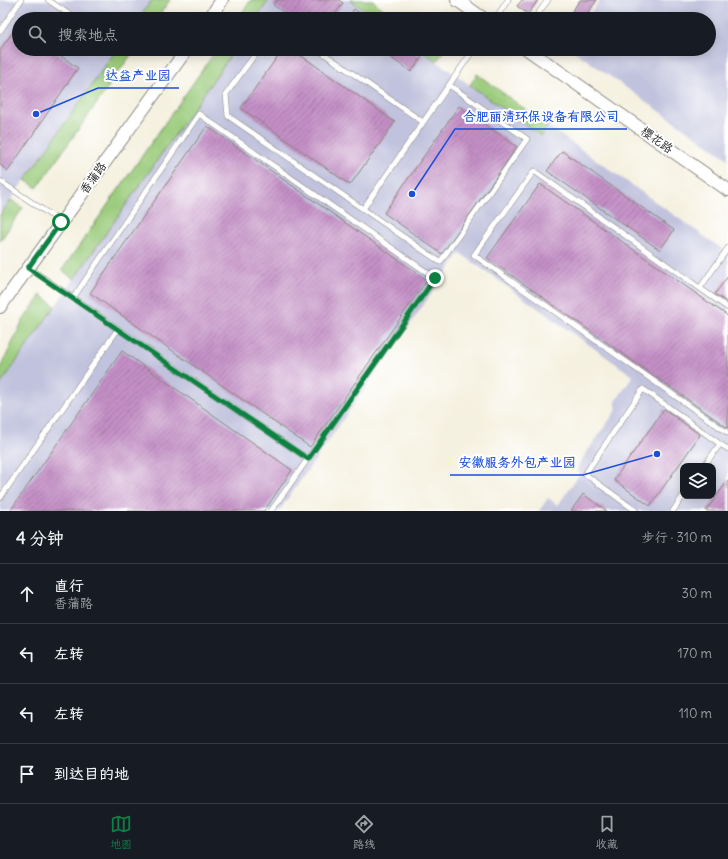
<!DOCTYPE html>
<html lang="zh">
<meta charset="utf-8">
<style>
:root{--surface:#171b24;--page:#242831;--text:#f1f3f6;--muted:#9ea1a6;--line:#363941;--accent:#0b8043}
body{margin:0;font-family:Delius,"LXGW WenKai TC",sans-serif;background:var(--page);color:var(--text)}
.controls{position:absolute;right:12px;bottom:12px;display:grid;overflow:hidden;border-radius:8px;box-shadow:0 2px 10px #0003}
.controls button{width:36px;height:36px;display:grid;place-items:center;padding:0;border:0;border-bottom:1px solid var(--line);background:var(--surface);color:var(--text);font:20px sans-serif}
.stop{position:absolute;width:12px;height:12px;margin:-9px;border:3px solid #0b8043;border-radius:50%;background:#fff}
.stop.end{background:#0b8043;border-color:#fff;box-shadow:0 1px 4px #0008}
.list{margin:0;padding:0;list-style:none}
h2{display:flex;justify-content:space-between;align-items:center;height:52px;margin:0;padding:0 16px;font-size:17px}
h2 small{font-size:13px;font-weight:400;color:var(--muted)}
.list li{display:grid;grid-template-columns:26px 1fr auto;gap:12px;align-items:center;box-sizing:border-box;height:60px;padding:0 16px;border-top:1px solid var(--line)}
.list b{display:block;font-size:15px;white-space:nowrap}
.list p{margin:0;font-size:13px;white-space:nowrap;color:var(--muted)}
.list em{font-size:13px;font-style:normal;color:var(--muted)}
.icon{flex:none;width:22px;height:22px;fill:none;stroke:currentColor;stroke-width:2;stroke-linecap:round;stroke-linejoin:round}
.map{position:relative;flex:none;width:728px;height:511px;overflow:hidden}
.search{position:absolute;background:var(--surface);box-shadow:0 2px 10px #0003;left:12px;right:12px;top:12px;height:44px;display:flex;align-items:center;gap:10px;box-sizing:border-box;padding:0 14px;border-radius:22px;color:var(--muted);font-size:15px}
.sheet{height:292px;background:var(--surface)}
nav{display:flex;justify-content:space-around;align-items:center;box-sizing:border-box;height:56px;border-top:1px solid var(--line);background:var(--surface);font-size:11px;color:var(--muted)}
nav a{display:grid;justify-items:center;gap:2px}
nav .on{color:var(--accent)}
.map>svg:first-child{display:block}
.industrial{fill:#c1c2dd;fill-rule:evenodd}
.grass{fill:#9acb7a;stroke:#5b744b}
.building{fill:url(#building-hatch)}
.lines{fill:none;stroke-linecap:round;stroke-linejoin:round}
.service-casing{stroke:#88867e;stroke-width:6}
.tertiary-casing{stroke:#88867e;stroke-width:14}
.service{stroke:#fff;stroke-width:5}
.tertiary{stroke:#fff;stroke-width:12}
.route{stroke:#0b8043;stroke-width:5}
.labels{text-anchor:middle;stroke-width:4;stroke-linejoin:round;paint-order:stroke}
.street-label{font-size:12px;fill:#1c1c1c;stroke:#fff}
.leader{fill:none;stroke:#1d4ed8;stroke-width:1.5}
.callout-dot{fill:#1d4ed8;stroke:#fff;stroke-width:1.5}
.callout-label{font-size:13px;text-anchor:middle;font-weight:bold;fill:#1d4ed8;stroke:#fff;stroke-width:4;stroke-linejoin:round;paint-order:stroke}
</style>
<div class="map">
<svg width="728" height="511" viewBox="0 0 728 511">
<defs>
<pattern id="building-hatch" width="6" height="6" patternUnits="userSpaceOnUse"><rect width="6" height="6" fill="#c48fc6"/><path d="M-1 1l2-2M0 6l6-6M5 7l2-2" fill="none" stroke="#9e74a0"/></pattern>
</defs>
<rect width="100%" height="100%" fill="#fff"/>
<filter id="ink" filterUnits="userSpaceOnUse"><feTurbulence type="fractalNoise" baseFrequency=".025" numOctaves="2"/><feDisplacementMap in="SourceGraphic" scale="8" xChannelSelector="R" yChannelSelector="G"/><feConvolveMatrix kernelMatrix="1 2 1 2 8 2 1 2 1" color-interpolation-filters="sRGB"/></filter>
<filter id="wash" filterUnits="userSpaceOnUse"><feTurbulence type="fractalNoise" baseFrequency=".012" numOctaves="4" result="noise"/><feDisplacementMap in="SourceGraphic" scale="16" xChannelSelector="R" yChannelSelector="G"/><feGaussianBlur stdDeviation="0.9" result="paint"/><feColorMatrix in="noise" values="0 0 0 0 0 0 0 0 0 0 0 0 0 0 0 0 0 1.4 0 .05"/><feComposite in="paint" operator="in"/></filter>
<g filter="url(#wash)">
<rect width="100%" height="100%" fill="#f5f1e0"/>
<path class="industrial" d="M0,0H152L138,19H19V49H117L0,215Z
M269,0H350L377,19H256Z
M600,0H728V159L571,49H709V19H586Z
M235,49H419L541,135L548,126L728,253V511H539L548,498L558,505L579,475L578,465L617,409L615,402L633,376L460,253L279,511H0V385ZM683,466H713V496H683Z"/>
<path class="grass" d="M152,0H170L156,19H138Z
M251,0H269L256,19H238Z
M350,0H373L379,6L397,19H377Z
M117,49H135L37,188L25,180Z
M217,49H235L74,279L62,270Z
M419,49H439L443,52L437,61Z
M477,74L548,126L541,136L470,85Z
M11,200L23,208L0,241V215Z
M41,295L55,306L0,385V369L22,322Z"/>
<g id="blocks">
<path class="building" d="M277,0H339L343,3L332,19H294L273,5Z
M522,0H538L528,14L517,6Z
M580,0H597L583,19H567Z
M354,9L368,19H347Z
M17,26L19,27V49H51L78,68L8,171L0,165V50Z
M283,49H292L395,122L350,185L241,108Z
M379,49H411L422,57L411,72Z
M459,106L517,147L442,254L384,213Z
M207,126L427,280L310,447L90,293Z
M562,151L674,230L660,250L547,171Z
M540,184L728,316V428L487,258Z
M728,276V303L715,294Z
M122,351L292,470L264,511H10Z
M664,409L700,435L650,506L614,480Z
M728,480V511H706Z
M583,494L607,511H571Z"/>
</g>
</g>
<g filter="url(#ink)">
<use href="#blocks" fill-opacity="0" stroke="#88867e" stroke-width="1"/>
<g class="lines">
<g class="service-casing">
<path id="service" d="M48,0L76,19
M495,19L508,0
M534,19L548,0
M0,31L21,0
M259,49L226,94L228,116L363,209L474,49
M317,49L423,122
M0,181L61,222
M363,209L440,262L527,139L449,85
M29,268L73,298
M700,288L728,248
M728,308L534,171L474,255L728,433
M704,466L720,444L728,449
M0,498L118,329
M271,511L435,278L199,114L73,298L308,459
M636,511L585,474L643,389L720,444
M673,511L683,496"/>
</g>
<g class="tertiary-casing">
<path id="tertiary" d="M457,0L484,19
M209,19L222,0
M527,49L728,190
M0,307L187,49"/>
</g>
<use href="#service" class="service"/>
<use href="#tertiary" class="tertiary"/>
</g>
</g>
<g class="lines" filter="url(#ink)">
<path class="route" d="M61,222L28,268L308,459L435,278"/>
</g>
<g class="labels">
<g class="street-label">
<text transform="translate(657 140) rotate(35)" y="4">樱花路</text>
<text transform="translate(93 178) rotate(-54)" y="4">香蒲路</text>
</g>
</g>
<path class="leader" d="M36 114L98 88H179M412 194L455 129H627M657 454L583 475H450"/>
<g class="callout-dot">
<circle cx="36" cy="114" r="4"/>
<circle cx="412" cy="194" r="4"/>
<circle cx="657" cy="454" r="4"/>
</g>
<g class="callout-label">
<text x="138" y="80">达益产业园</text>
<text x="541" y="121">合肥丽清环保设备有限公司</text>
<text x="517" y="467">安徽服务外包产业园</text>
</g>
</svg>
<div class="controls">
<button><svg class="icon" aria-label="layers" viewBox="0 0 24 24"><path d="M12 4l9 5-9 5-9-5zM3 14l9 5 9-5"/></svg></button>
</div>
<div class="stop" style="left:61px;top:222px"></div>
<div class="stop end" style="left:435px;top:278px"></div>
<div class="search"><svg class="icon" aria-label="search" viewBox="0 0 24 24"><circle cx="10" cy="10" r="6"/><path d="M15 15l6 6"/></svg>搜索地点</div>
</div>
<section class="sheet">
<h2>4 分钟<small>步行 · 310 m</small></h2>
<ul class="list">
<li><svg class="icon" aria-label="ahead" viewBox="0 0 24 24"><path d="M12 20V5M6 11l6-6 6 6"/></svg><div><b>直行</b><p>香蒲路</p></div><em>30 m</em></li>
<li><svg class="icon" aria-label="left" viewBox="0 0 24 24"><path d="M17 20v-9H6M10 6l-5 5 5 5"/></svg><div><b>左转</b></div><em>170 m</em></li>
<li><svg class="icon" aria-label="left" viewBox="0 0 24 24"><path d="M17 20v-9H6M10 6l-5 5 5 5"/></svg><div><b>左转</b></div><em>110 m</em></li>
<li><svg class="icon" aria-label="arrive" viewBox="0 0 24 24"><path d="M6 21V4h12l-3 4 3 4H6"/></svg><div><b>到达目的地</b></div></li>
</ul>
</section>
<nav>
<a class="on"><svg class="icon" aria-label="map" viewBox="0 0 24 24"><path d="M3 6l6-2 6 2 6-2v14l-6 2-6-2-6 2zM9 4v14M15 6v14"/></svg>地图</a>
<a><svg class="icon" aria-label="directions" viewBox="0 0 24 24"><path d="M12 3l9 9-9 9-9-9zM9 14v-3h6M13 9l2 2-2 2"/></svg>路线</a>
<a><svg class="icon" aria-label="saved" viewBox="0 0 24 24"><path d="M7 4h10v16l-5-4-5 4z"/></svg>收藏</a>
</nav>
